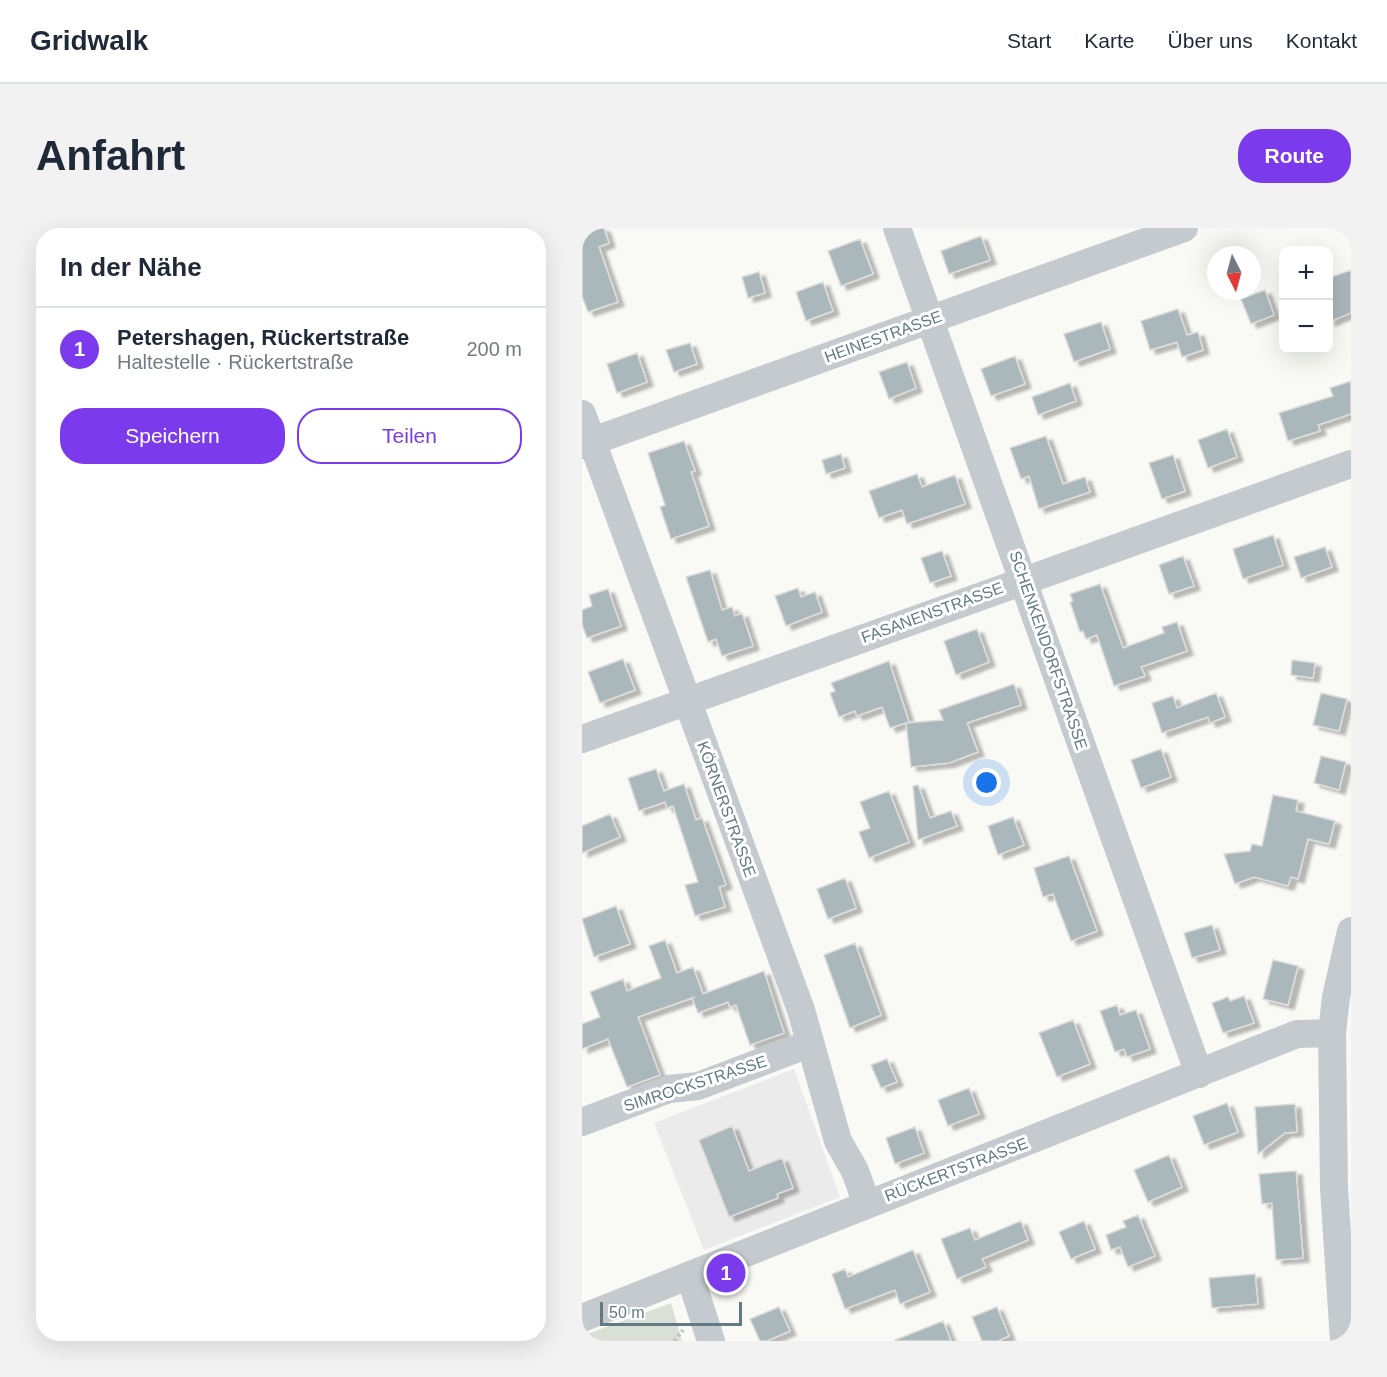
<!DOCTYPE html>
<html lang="de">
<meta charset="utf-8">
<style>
:root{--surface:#fff;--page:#f2f2f3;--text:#1f2937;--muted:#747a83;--line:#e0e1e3;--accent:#7c3aed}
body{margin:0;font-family:Arial,sans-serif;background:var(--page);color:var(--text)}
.controls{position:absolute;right:18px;top:18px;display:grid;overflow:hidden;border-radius:12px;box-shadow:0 6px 24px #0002}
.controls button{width:54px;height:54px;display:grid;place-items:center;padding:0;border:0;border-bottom:2px solid var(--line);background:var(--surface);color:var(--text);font:30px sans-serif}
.compass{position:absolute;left:625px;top:18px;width:54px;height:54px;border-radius:50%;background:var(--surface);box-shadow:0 6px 24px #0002;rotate:174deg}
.scale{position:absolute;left:18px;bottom:15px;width:142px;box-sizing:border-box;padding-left:6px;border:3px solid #617a84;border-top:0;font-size:16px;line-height:21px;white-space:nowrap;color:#617a84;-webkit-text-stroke:4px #fff;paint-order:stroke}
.you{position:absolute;left:405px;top:555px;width:21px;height:21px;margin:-15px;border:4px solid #fff;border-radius:50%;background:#1a73e8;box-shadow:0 0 0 9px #1a73e833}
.badge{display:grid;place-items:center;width:39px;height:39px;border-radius:50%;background:var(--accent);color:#fff;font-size:20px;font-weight:700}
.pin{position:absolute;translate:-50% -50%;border:3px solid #fff;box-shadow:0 2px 6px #0006}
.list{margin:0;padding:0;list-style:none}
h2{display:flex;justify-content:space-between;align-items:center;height:78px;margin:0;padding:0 24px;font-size:26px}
h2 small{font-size:20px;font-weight:400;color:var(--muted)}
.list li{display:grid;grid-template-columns:39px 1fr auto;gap:18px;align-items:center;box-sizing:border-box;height:84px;padding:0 24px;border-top:2px solid var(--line)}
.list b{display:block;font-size:22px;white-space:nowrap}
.list p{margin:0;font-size:20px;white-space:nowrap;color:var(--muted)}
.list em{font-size:20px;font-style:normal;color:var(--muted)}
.actions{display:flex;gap:12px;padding:18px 24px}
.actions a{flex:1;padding:14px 0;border:2px solid var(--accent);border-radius:24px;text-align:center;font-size:21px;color:var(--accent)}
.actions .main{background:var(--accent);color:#fff}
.map{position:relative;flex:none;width:769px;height:1113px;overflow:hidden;border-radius:24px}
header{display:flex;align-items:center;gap:36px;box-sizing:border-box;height:84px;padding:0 30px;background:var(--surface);border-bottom:2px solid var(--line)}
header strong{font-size:28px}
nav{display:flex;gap:33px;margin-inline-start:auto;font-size:21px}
.intro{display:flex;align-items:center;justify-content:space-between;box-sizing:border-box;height:144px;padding:0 36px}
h1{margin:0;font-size:42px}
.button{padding:15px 27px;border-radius:24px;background:var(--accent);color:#fff;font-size:21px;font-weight:700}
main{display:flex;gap:36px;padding:0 36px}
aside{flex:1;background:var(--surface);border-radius:24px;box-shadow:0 6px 24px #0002}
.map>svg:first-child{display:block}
.built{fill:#eaebea}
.green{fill:#dae0d5}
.building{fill:#aab7bb;stroke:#dbdbd9;stroke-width:1.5;filter:url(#shadow)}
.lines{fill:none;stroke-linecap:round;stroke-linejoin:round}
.path{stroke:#bec2c4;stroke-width:4;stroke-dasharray:3 3;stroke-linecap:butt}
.minor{stroke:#c4cacd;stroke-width:28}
.labels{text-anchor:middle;stroke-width:6;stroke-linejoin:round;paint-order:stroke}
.street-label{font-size:16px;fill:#617a84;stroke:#fff}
</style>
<header>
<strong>Gridwalk</strong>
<nav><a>Start</a><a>Karte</a><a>Über uns</a><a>Kontakt</a></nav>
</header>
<div class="intro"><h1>Anfahrt</h1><a class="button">Route</a></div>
<main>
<aside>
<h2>In der Nähe<small></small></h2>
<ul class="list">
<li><span class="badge">1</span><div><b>Petershagen, Rückertstraße</b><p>Haltestelle · Rückertstraße</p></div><em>200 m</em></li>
</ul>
<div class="actions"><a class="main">Speichern</a><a>Teilen</a></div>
</aside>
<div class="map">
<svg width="769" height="1113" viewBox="0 0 769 1113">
<defs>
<filter id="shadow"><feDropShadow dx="6" dy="4" stdDeviation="1.5" flood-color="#0004"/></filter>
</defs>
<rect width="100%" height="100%" fill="#f9f9f6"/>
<path class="built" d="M212,841L258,969L122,1022L72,895Z"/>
<path class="green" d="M89,1075L100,1113H0V1108Z"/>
<path class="building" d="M0,0H22L27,15L17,19L36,74L6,84L0,68Z
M399,8L408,32L367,46L359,23Z
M278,11L291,46L259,58L246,23Z
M769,42V85L747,94V50Z
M177,44L183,65L166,70L160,49Z
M241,54L251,83L224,93L214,64Z
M683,62L692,87L669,96L659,71Z
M596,81L605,107L616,104L621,122L600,129L595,114L568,122L559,93Z
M519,94L528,121L492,134L482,106Z
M108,115L115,136L92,144L84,122Z
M55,125L65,154L35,165L25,136Z
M433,128L443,156L409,168L399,141Z
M325,134L334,160L307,171L297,144Z
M769,153V186L736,197L738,203L706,213L697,185L751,168L748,160Z
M488,155L494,173L456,187L450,169Z
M645,201L655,229L626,240L616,212Z
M464,208L481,256L503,249L508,264L457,281L447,248L439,251L428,220Z
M102,213L113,243L109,244L127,298L89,311L78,279L83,277L66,225Z
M259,226L263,240L244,246L240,232Z
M591,227L603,263L580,271L567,235Z
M335,246L340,259L373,247L383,276L325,296L320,282L297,290L287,263Z
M691,307L701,337L661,351L651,321Z
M743,319L750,339L719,350L712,329Z
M360,323L369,348L348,355L339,330Z
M601,328L612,358L587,366L577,337Z
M128,342L140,382L150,379L153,388L160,385L171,418L140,428L134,411L126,414L104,349Z
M518,356L541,420L582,405L580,399L595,394L605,423L559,439L563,448L532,458L515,407L504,411L501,403L498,404L488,374L491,373L488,366Z
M216,360L219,369L233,364L240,384L204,398L193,368Z
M26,361L39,398L5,410L0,396V382L10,378L7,367Z
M395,401L407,434L374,447L362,413Z
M41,431L53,462L18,475L6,444Z
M710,432L733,435L731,450L709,447Z
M307,433L327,494L308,500L300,479L275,488L273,483L257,489L248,465L253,463L249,455Z
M432,456L439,477L385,495L396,524L367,535L329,539L324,495L361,492L357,482Z
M634,465L643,489L628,495L626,489L580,505L570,475L591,468L595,480Z
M739,465L765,471L757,503L731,497Z
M579,521L589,549L559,560L549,532Z
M739,528L764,534L757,562L732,555Z
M74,541L82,563L102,556L114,592L120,590L144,657L137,659L143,679L113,688L103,657L116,654L91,578L85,580L83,574L57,583L46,550Z
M336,557L348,590L369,583L375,598L336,612L331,558Z
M307,563L327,614L287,630L277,604L288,600L278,574Z
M691,567L716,572L714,583L753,593L747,616L726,611L716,651L709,649L706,658L672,649L653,656L642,626L668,623L670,616L680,618Z
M28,586L38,609L0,625V598Z
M431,589L442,617L416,627L406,598Z
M487,628L515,703L489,713L471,666L461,669L452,640Z
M263,650L274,680L246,691L235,661Z
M34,678L48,716L12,729L0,691Z
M630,697L638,722L610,730L602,705Z
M83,712L95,745L111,739L121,766L182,743L202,805L168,817L154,777L148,779L146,774L116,785L110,770L113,769L56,789L78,847L45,859L26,811L0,821V796L18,789L8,764L41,751L45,763L79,750L67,718Z
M273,715L299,787L268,800L242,727Z
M691,732L716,738L706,777L681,771Z
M662,768L672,795L641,805L630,775L646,769L648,773Z
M535,777L538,787L554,782L568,821L545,829L542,821L533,824L518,783Z
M491,792L508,836L475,849L457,805Z
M305,831L315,854L299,860L289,837Z
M387,860L397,886L366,898L356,872Z
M645,875L656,904L622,917L611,888Z
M713,876L715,904L703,905L676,926L673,879Z
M150,898L167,943L200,930L211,960L195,966L196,970L147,989L117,912Z
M333,899L342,925L313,936L304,910Z
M587,927L600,959L566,974L552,942Z
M714,943L721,1030L694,1032L690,975L680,976L677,946Z
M556,987L573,1028L546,1039L538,1019L529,1022L524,1007L544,999L541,993Z
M439,993L446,1012L400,1031L404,1039L375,1051L359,1011L388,1000L393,1012Z
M502,993L513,1021L489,1031L477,1004Z
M331,1022L348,1064L318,1076L313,1062L263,1081L250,1046L263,1041L266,1049Z
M673,1046L676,1076L630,1080L627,1050Z
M197,1079L208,1103L185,1113H178L168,1091Z
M415,1079L427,1108L416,1113H400L390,1089Z
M361,1093L369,1113H313V1112Z"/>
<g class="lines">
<path class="path" d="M92,1113L101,1102"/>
<path class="minor" d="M315,0L617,846
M0,186L219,782L256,913L273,943L285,976
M0,217L602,0
M0,511L769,236
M0,894L87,861L116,858L227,816
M108,1048L129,1113
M0,1090L715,806L750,805
M762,1113L752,960L750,805L754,769L769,703"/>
</g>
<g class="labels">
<g class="street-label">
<text transform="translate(301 108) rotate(-20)" y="6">HEINESTRASSE</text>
<text transform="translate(350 384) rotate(-20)" y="6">FASANENSTRASSE</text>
<text transform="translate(467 422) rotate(71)" y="6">SCHENKENDORFSTRASSE</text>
<text transform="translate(145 581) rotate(70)" y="6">KÖRNERSTRASSE</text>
<text transform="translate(113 855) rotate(-18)" y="6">SIMROCKSTRASSE</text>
<text transform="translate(374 941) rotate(-21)" y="6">RÜCKERTSTRASSE</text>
</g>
</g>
</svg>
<div class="controls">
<button>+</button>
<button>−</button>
</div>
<svg class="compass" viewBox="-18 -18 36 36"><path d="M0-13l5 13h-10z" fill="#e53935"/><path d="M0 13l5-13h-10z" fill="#747a83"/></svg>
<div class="scale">50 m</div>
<div class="you"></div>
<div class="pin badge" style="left:144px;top:1045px">1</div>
</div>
</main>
